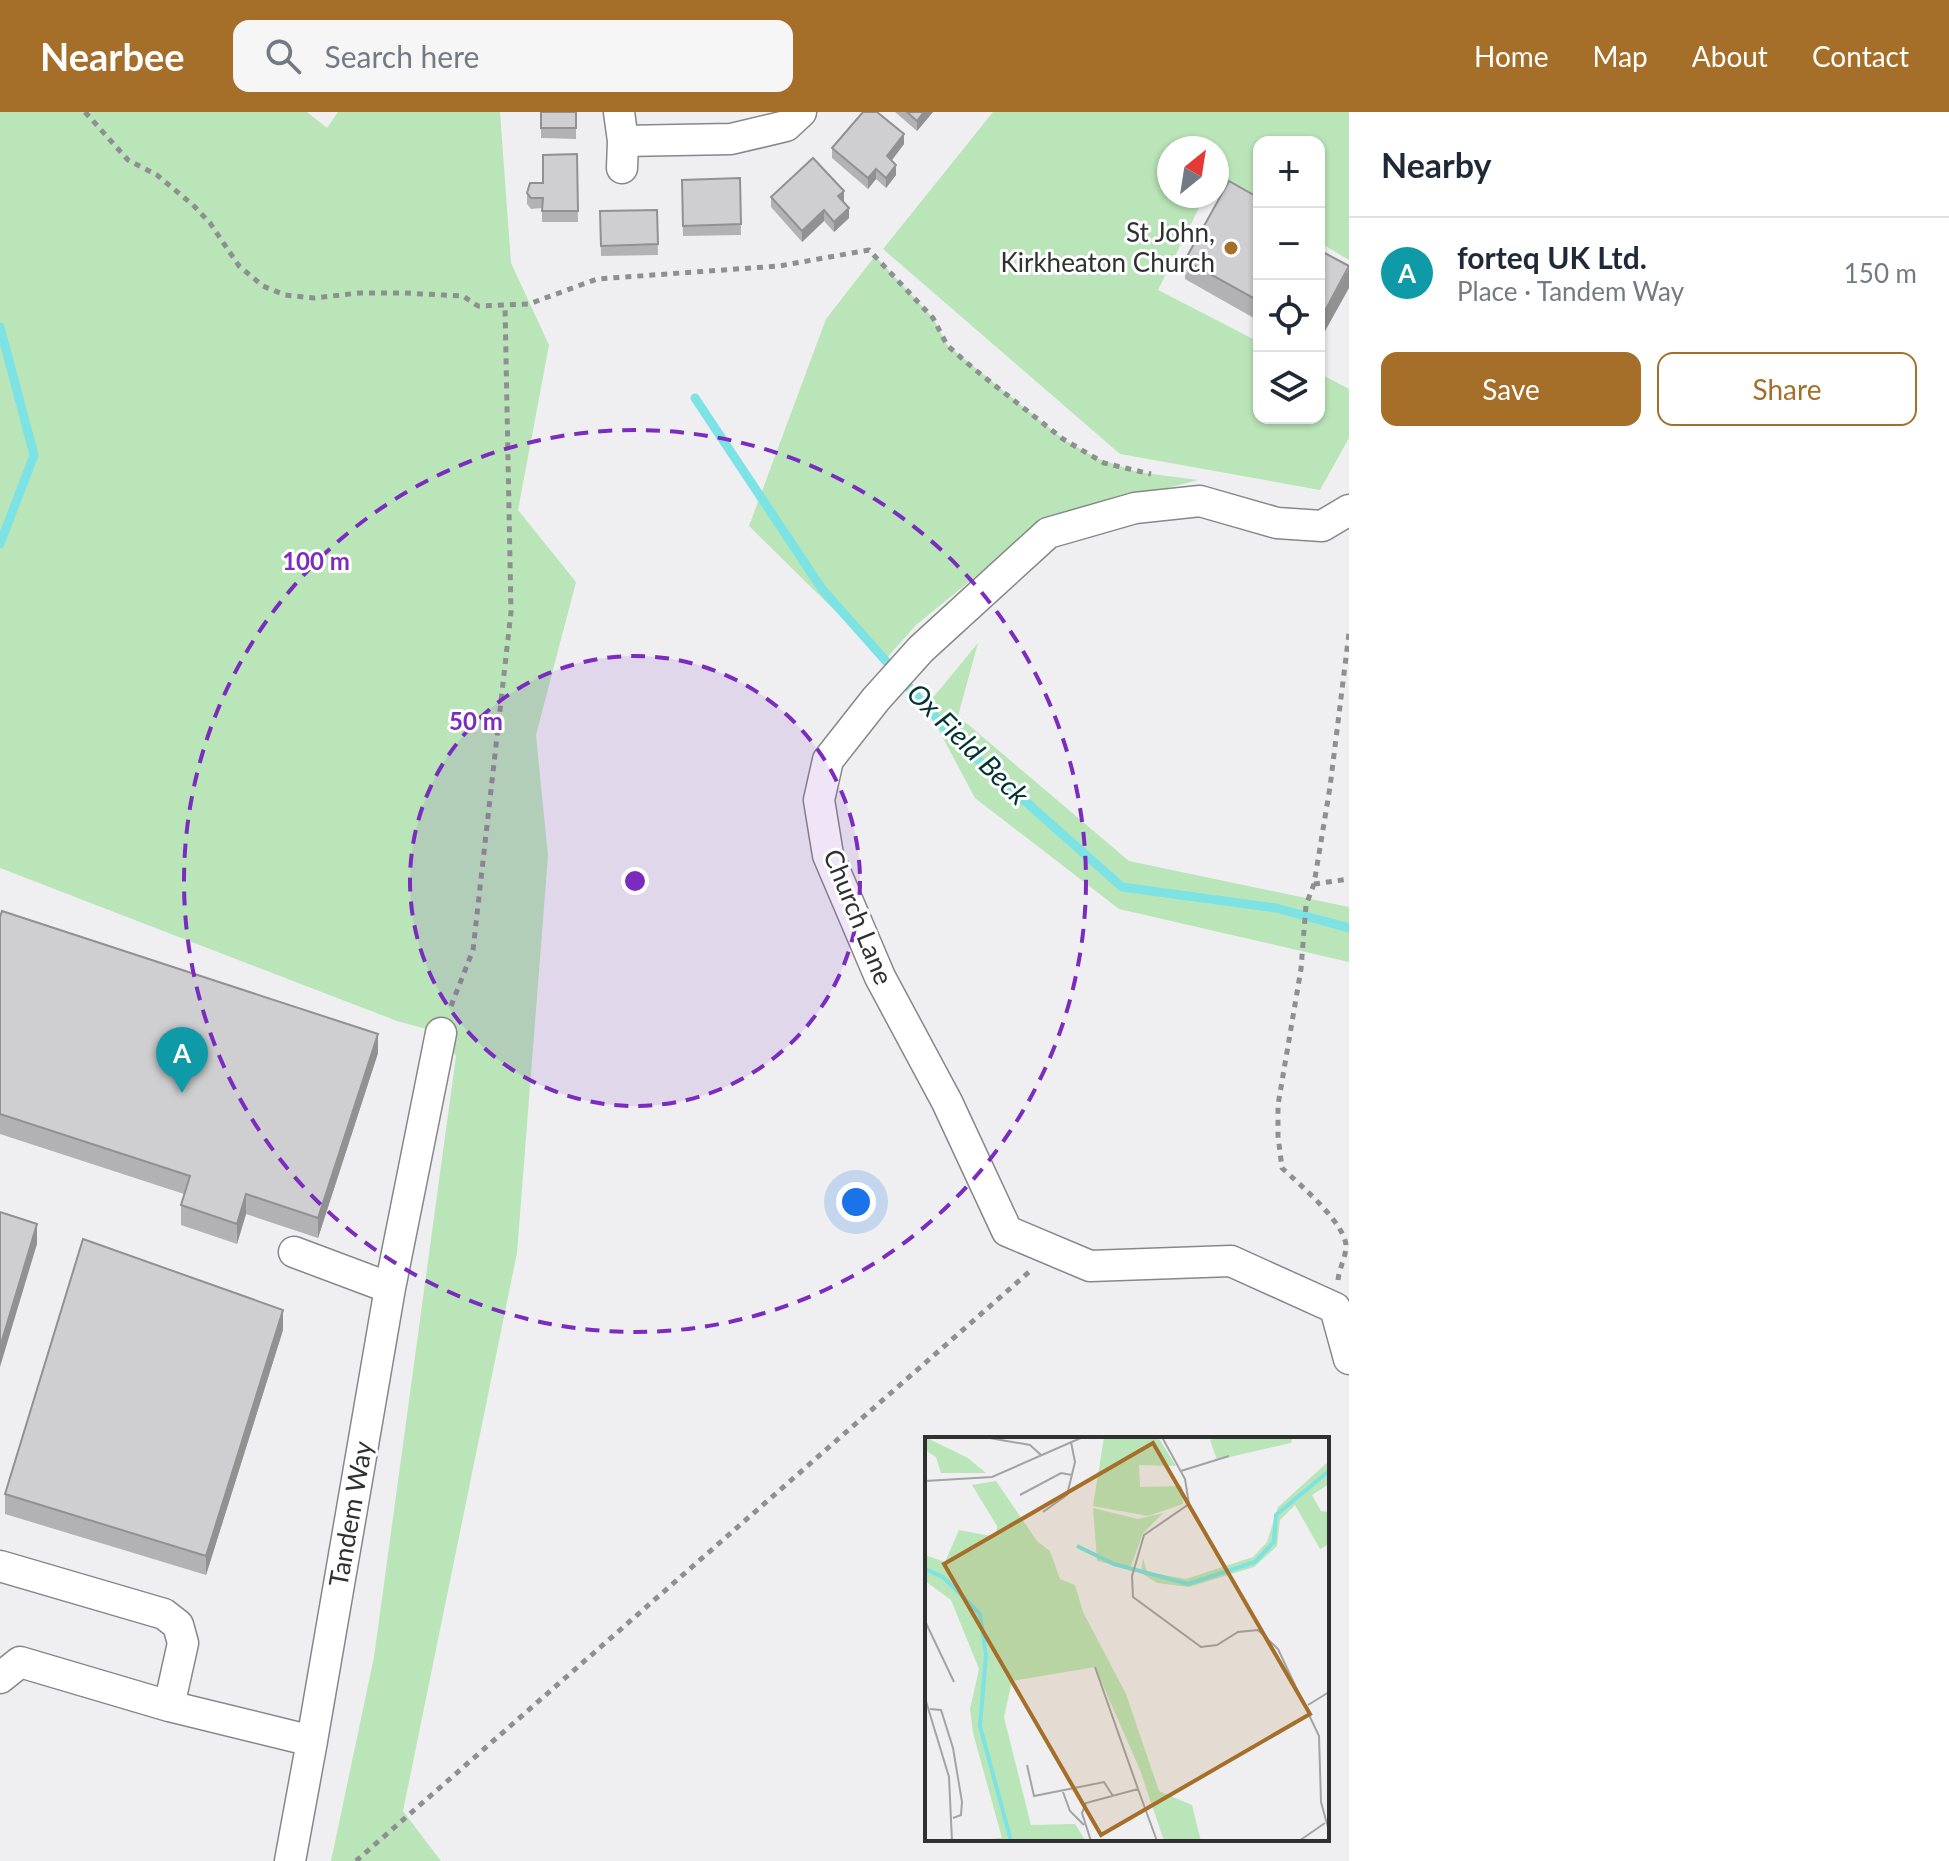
<!DOCTYPE html>
<meta charset="utf-8">
<style>
:root{--surface:#fff;--page:#f6f6f7;--text:#1f2937;--muted:#747a83;--line:#e0e1e3;--accent:#a56f2a}
body{margin:0;font-family:Lato,sans-serif;background:var(--page);color:var(--text)}
.controls{position:absolute;right:24px;top:24px;display:grid;overflow:hidden;border-radius:16px;box-shadow:0 2px 6px #0004}
.controls button{width:72px;height:72px;display:grid;place-items:center;padding:0;border:0;border-bottom:2px solid var(--line);background:var(--surface);color:var(--text);font:40px sans-serif}
.compass{position:absolute;left:1157px;top:24px;width:72px;height:72px;border-radius:50%;background:var(--surface);box-shadow:0 2px 6px #0004;rotate:30deg}
.you{position:absolute;left:856px;top:1090px;width:28px;height:28px;margin:-20px;border:6px solid #fff;border-radius:50%;background:#1a73e8;box-shadow:0 0 0 12px #1a73e833}
.badge{display:grid;place-items:center;width:52px;height:52px;border-radius:50%;background:var(--accent);color:#fff;font-size:26px;font-weight:700}
.pin{position:absolute;translate:-50% -66px;filter:drop-shadow(0 2px 4px #0008)}
.pin::after{content:'';position:absolute;top:42px;width:28px;height:24px;background:inherit;clip-path:polygon(0 0,100% 0,50% 100%)}
.list{margin:0;padding:0;list-style:none}
h2{display:flex;justify-content:space-between;align-items:center;height:104px;margin:0;padding:0 32px;font-size:34px}
h2 small{font-size:26px;font-weight:400;color:var(--muted)}
.list li{display:grid;grid-template-columns:52px 1fr auto;gap:24px;align-items:center;box-sizing:border-box;height:112px;padding:0 32px;border-top:2px solid var(--line)}
.list b{display:block;font-size:30px;white-space:nowrap}
.list p{margin:0;font-size:26px;white-space:nowrap;color:var(--muted)}
.list em{font-size:26px;font-style:normal;color:var(--muted)}
.actions{display:flex;gap:16px;padding:24px 32px}
.actions a{flex:1;padding:18px 0;border:2px solid var(--accent);border-radius:16px;text-align:center;font-size:28px;color:var(--accent)}
.actions .main{background:var(--accent);color:#fff}
.icon{flex:none;width:44px;height:44px;fill:none;stroke:currentColor;stroke-width:2;stroke-linecap:round;stroke-linejoin:round}
.map{position:relative;flex:none;width:1349px;height:1749px;overflow:hidden}
header{display:flex;align-items:center;gap:48px;box-sizing:border-box;height:112px;padding:0 40px;background:var(--accent);color:#fff}
header strong{font-size:38px}
nav{display:flex;gap:44px;margin-inline-start:auto;font-size:28px}
.search{width:560px;height:72px;background:var(--page);display:flex;align-items:center;gap:20px;box-sizing:border-box;padding:0 28px;border-radius:16px;color:var(--muted);font-size:30px}
main{display:flex}
aside{flex:1;background:var(--surface)}
.map>svg:first-child{display:block}
.green{fill:#bae5b8}
.lines{fill:none;stroke-linecap:round;stroke-linejoin:round}
.stream{stroke:#7ce2e3;stroke-width:9}
.minor-casing{stroke:#868788;stroke-width:33}
.path{stroke:#8e8f90;stroke-width:5;stroke-dasharray:6 6;stroke-linecap:butt}
.minor{stroke:#fff;stroke-width:30}
.wall{fill:#b2b2b4}
.shaded-wall{fill:#919192}
.building{fill:#cfcfd1;stroke:#919192;stroke-width:2}
.ring{fill:none;stroke:#7b2cbf;stroke-width:4;stroke-dasharray:14 10}
.poi-dot{fill:#a56f2a;stroke:#fff;stroke-width:3}
.labels{text-anchor:middle;stroke-width:6;stroke-linejoin:round;paint-order:stroke}
.poi-label{font-size:26px;fill:#2f3030;stroke:#fff;text-anchor:end}
.street-label{font-size:26px;fill:#2f3030;stroke:#fff}
.water-label{font-size:28px;font-style:italic;fill:#033;stroke:#fff}
.inset-river{fill:none;stroke:#7ce2e3;stroke-width:4}
.inset-road{fill:none;stroke:#a2a3a4;stroke-width:2}
.view{fill:#a56f2a;fill-opacity:0.15;stroke:#a56f2a;stroke-width:4}
.inset-edge{fill:none;stroke:#2f3030;stroke-width:4}
.centre{fill:#7b2cbf;stroke:#fff;stroke-width:4}
.ring-label{font-size:24px;text-anchor:middle;font-weight:bold;fill:#7b2cbf;stroke:#fff;stroke-width:6;stroke-linejoin:round;paint-order:stroke}
</style>
<header>
<strong>Nearbee</strong>
<div class="search"><svg class="icon" aria-label="search" viewBox="0 0 24 24"><circle cx="10" cy="10" r="6"/><path d="M15 15l6 6"/></svg>Search here</div>
<nav><a>Home</a><a>Map</a><a>About</a><a>Contact</a></nav>
</header>
<main>
<div class="map">
<svg width="1349" height="1749" viewBox="0 0 1349 1749">
<rect width="100%" height="100%" fill="#efeff1"/>
<path class="green" d="M0,0H307L327,16L338,0H500L511,151L549,233L518,398L576,470L536,623L548,744L517,1141L403,1699L441,1749H331L374,1545L456,944L441,921L397,909L0,756Z
M993,0H1349V148L1319,130V30H1259V94L1217,69V36H1169V84H1205L1158,178L1259,230V306H1319V261L1349,277V326L1320,378L1120,342L883,137Z
M875,144L933,206L947,233L1063,327L1096,346L1137,360L1198,368L1045,408L916,513L885,548L749,414L826,207Z
M978,531L958,604L1129,749L1349,795V850L1119,797L975,686L926,594Z"/>
<g class="lines">
<path class="stream" d="M0,215L34,343L0,432
M695,286L822,477L956,628L1122,775L1276,796L1349,816"/>
<g class="minor-casing">
<path id="minor" d="M619,0L623,29L622,56
M623,29L731,27L786,14L801,0
M1349,398L1322,414L1277,411L1200,389L1135,396L1048,421L921,537L876,587L828,648L819,688L828,743L880,865L947,990L1007,1119L1090,1154L1231,1149L1335,1196L1349,1247
M294,1140L390,1176
M0,1454L164,1502L178,1513L183,1531L169,1594
M0,1566L20,1550L169,1594L312,1629L390,1176L441,921
M290,1749L312,1629"/>
</g>
<path class="path" d="M85,0L128,48L157,63L193,93L210,111L239,154L263,174L285,183L314,186L359,181H404L463,184L478,194L529,192L597,167L779,154L869,138L933,206L947,233L974,257L1063,327L1104,351L1151,362
M1314,772L1349,767
M451,894L473,838L511,500L505,193
M1338,1168C1339,1157 1345,1147 1346,1136C1348,1113 1298,1071 1282,1056L1278,1024V993L1301,857L1306,793L1314,772L1330,675L1349,521
M356,1749L1029,1160"/>
<use href="#minor" class="minor"/>
</g>
<path class="wall" d="M541,0H576V27L541,26Z
M895,0H933L917,19Z
M904,32L891,48L896,63L886,76L876,67L868,77L832,46V36Z
M577,42L578,110H542V96L531,97L527,92V81L543,71Z
M740,66L741,123L683,124L682,68Z
M771,85L844,89L843,90L849,106L834,120L824,109L802,130L771,95Z
M1259,86V209L1185,167V148Z
M657,98L658,143L601,144L600,99Z
M0,805L378,941L318,1126L246,1102L237,1132L181,1113V1093L184,1082L0,1022Z
M283,1218L206,1463L5,1402V1382Z"/>
<path class="shaded-wall" d="M924,0H933L917,19V9Z
M904,22V32L887,55V44Z
M896,53V63L886,76V66Z
M876,57V67L868,77V66Z
M844,79V89L838,95V84Z
M849,96V106L834,120V110Z
M824,98V109L802,130V119Z
M1349,156V176L1319,230V210Z
M378,922V941L318,1126V1106Z
M246,1082V1102L237,1132V1112Z
M37,1112V1132L0,1255V1235Z
M283,1198V1218L206,1463V1444Z"/>
<path class="building" d="M541,0H576V16H541Z
M863,0H877L904,22L887,44L896,53L886,66L876,57L868,66L832,36Z
M907,0H924L917,9Z
M577,42L578,99H542L543,86H531L527,81L530,71H543V43Z
M813,46L844,79L838,84L849,96L834,110L824,98L802,119L771,85Z
M740,66L741,112L683,114L682,68Z
M1229,69L1259,86V189L1185,148Z
M657,98L658,132L601,134L600,99Z
M1319,138L1349,154L1319,210Z
M2,799L378,922L318,1106L246,1082L237,1112L181,1093L190,1064L0,1002V805Z
M0,1100L37,1112L0,1235Z
M83,1127L283,1198L206,1444L5,1382Z"/>
<circle cx="635" cy="769" r="225" fill="#7b2cbf" fill-opacity=".12"/>
<g class="ring">
<circle cx="635" cy="769" r="225"/>
<circle cx="635" cy="769" r="451"/>
</g>
<circle class="poi-dot" cx="1231" cy="136" r="8"/>
<g class="labels">
<g class="poi-label">
<text x="1215" y="130">St John,<tspan x="1215" dy="30">Kirkheaton Church</tspan></text>
</g>
<g class="street-label">
<text transform="translate(858 805) rotate(68)" y="9">Church Lane</text>
<text transform="translate(351 1402) rotate(-80)" y="9">Tandem Way</text>
</g>
<g class="water-label">
<text transform="translate(968 632) rotate(45)" y="10">Ox Field Beck</text>
</g>
</g>
<g transform="translate(925 1325)">
<rect width="404" height="404" fill="#efeff1"/>
<path d="M0,0L43,21L61,36H16L11,20L0,13ZM179,0H233L251,29L214,28L215,50L257,49L258,67L223,79L168,69ZM294,0H368L366,6L292,23L285,3ZM404,24V47L387,58L396,74L404,75V107L395,112L370,68L355,83L352,109L329,130L264,150L232,146L216,136L218,121L222,135L261,142L328,120L342,105L353,70ZM71,44L112,104L125,114L135,142L150,148L158,175L201,257L234,354L267,368L276,404H239L215,333L170,230L87,244L79,280L106,388L150,387L161,404H38L77,401L48,296L45,272L54,232L26,163L0,144V118L20,125L34,93L71,100L72,89L47,48ZM168,71L213,82L238,76L218,96L205,132L172,124Z" fill="#bae5b8"/>
<path class="inset-river" d="M152,109L189,127L263,147L330,125L349,105L351,78L404,34M0,132L18,140L55,177L61,218L55,289L86,404"/>
<path class="inset-road" d="M59,0L105,8L116,18M237,0L260,42L264,67L219,98L207,139L208,160L276,210L292,208L313,195L333,193L353,212L394,299L396,365L404,394M256,34L304,19M0,44L67,40L158,0M95,58L136,36L147,38M118,75L142,58L150,25L146,5M0,184L29,245M0,261L24,340L27,404M383,268L404,255M5,272L16,273L28,311L37,365L36,378L28,381M102,328L109,359L179,345L188,359M213,352L232,404M138,355L145,374L159,388M166,404L157,376L161,366L213,352L170,230M374,404L400,386"/>
<path class="view" d="M228,6L385,277L176,398L19,127Z"/>
<rect width="404" height="404" class="inset-edge"/>
</g>
<circle cx="635" cy="769" r="12" class="centre"/>
<g class="ring-label">
<text x="316" y="458">100 m</text>
<text x="476" y="618">50 m</text>
</g>
</svg>
<div class="controls">
<button>+</button>
<button>−</button>
<button><svg class="icon" aria-label="locate" viewBox="0 0 24 24"><circle cx="12" cy="12" r="6"/><path d="M12 2v4M12 18v4M2 12h4M18 12h4"/></svg></button>
<button><svg class="icon" aria-label="layers" viewBox="0 0 24 24"><path d="M12 4l9 5-9 5-9-5zM3 14l9 5 9-5"/></svg></button>
</div>
<svg class="compass" viewBox="-18 -18 36 36"><path d="M0-13l5 13h-10z" fill="#e53935"/><path d="M0 13l5-13h-10z" fill="#747a83"/></svg>
<div class="you"></div>
<div class="pin badge" style="left:182px;top:981px;background:#0f9aa8">A</div>
</div>
<aside>
<h2>Nearby<small></small></h2>
<ul class="list">
<li><span class="badge" style="background:#0f9aa8">A</span><div><b>forteq UK Ltd.</b><p>Place · Tandem Way</p></div><em>150 m</em></li>
</ul>
<div class="actions"><a class="main">Save</a><a>Share</a></div>
</aside>
</main>
